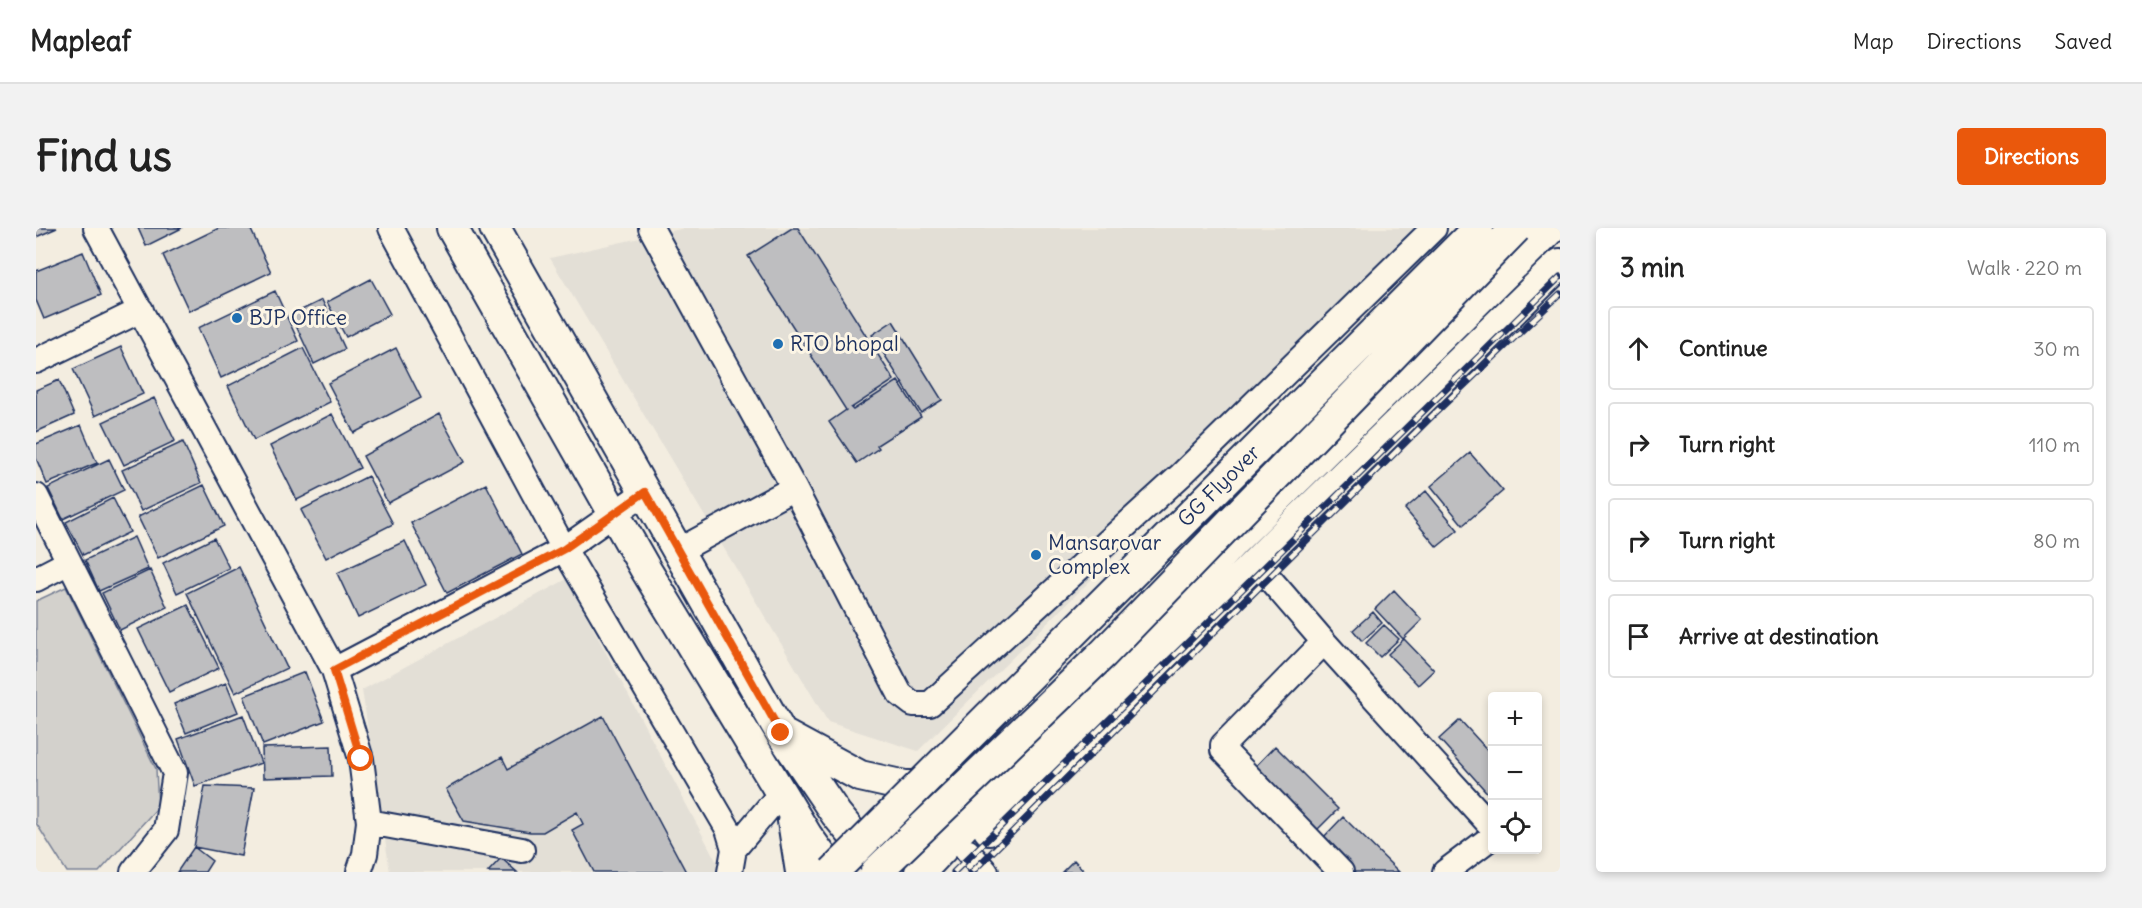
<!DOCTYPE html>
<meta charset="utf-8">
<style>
:root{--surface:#fff;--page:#f2f2f2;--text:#222;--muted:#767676;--line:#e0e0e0;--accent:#ea580c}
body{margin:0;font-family:Delius,sans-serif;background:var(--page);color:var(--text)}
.controls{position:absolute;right:18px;bottom:18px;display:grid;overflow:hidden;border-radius:6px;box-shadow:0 3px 9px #0003}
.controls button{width:54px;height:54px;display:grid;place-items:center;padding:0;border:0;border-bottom:2px solid var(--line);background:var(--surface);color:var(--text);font:30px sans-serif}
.stop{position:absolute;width:18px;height:18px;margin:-14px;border:4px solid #ea580c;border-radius:50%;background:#fff}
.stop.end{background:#ea580c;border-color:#fff;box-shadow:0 2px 6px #0008}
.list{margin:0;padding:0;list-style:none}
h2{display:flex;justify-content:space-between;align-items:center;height:78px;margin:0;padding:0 24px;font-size:26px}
h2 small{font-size:20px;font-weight:400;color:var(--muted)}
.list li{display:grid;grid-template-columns:39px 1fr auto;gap:18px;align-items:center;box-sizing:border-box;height:84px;margin:0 12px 12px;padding:0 12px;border:2px solid var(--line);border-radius:6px}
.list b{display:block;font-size:22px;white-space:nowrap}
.list em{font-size:20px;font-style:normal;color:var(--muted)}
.icon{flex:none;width:33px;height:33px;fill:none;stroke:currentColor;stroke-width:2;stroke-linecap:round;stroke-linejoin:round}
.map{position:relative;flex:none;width:1524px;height:644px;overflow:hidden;border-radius:6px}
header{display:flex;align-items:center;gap:36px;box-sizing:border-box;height:84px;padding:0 30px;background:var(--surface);border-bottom:2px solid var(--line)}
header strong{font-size:28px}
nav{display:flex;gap:33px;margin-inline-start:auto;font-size:21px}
.intro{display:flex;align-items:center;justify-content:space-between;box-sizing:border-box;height:144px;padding:0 36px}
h1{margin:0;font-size:42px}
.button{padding:15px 27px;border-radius:6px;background:var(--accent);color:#fff;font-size:21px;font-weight:700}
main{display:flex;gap:36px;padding:0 36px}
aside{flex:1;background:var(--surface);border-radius:6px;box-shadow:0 3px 9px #0003}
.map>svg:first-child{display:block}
.built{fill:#e3dfd6}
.green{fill:#d3d1cc;stroke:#778095;stroke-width:1.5}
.building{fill:#bebec0;stroke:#1b2f5e;stroke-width:1.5}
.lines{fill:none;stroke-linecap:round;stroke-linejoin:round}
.minor-casing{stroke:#1b2f5e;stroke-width:28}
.major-casing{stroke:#1b2f5e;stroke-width:34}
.minor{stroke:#fcf5e5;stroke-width:24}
.major{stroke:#fcf5e5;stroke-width:30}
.rail-casing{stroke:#1b2f5e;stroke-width:7}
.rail{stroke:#fcf5e5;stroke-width:4.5;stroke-dasharray:14;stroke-linecap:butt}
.major-bridge-casing{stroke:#1b2f5e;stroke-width:34;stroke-linecap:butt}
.major-bridge{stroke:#fcf5e5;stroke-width:30}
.route{stroke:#ea580c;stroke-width:8}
.poi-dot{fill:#1f6fb2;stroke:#fcf5e5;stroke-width:2}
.labels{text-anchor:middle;stroke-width:6;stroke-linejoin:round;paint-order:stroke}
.poi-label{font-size:21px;fill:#1b2f5e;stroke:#fcf5e5;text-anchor:start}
.street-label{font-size:21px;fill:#1b2f5e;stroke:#fcf5e5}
</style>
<header>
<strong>Mapleaf</strong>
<nav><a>Map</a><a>Directions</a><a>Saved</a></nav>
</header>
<div class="intro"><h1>Find us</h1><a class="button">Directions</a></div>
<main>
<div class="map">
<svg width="1524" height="644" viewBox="0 0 1524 644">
<rect width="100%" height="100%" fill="#f3ede0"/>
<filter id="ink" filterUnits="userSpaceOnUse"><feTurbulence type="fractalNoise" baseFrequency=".0167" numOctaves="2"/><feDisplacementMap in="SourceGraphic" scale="12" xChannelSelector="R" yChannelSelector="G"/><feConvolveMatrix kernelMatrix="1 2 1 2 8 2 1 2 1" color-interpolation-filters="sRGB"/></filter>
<g filter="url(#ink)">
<path class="built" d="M649,0H1411L882,523L792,494L514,30Z
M531,351L686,644H354L326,462Z"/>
<path class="green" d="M30,359L120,541L122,579L63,644H31L0,595V373Z"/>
<path class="building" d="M0,0H21L0,9Z
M102,0H146L110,18Z
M183,0H214L235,44L153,83L127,27Z
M756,0H762L858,152L815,180L817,182L862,153L885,189L841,217L843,220L821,235L793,194L810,182L712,28Z
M47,24L65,67L8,91L0,72V43Z
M335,51L354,86L310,109L291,74Z
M239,63L262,113L185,150L162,100Z
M286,72L309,121L278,136L255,87Z
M857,93L906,172L885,185L836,107Z
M85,119L107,166L59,188L37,141Z
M267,120L294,174L218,212L192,158Z
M360,120L385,170L318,205L292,155Z
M23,152L38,187L0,204V162Z
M118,170L139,213L88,237L67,194Z
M296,186L324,240L261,272L234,218Z
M403,186L429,234L352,275L327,228Z
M45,197L61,235L11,256L0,230V216Z
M147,214L165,255L105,283L86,242Z
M1434,225L1467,263L1427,297L1395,258Z
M73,231L88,262L27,291L12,260Z
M332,248L357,296L290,330L265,282Z
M450,256L486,326L411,365L375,295Z
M168,257L188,298L122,330L102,289Z
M1390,263L1422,302L1401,319L1369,281Z
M77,270L94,304L47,327L30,294Z
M98,309L112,341L63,363L49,332Z
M178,310L193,340L141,365L127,335Z
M369,313L390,357L322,390L301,345Z
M203,339L251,440L199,465L151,365Z
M114,342L131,379L84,402L66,365Z
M1358,362L1386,392L1367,411L1339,381Z
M152,377L183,440L133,464L102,401Z
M1337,384L1346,395L1326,413L1317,402Z
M1348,397L1363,411L1344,429L1330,415Z
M1368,411L1398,442L1382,457L1352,426Z
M269,444L288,493L227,517L208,468Z
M190,455L202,484L150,505L138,476Z
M207,487L225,535L159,558L142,511Z
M567,488L650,644H558L536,602L547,596L541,584L507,604H494L428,593L410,561L466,529L472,541Z
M1424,492L1456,527V570L1403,511Z
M295,518L296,548L227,550L226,520Z
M1239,518L1302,581L1278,605L1216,542Z
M169,558L218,560L205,628L158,619Z
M1307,589L1363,644H1316L1284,613Z
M158,619L176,633L169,644H141Z
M465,630L481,644H452Z
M1038,632L1049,644H1026Z"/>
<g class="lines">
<g class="minor-casing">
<path id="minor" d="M60,0L298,442L325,531L333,594L329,626L323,644
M355,0L528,321L692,601L698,621L694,644
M615,0L758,260L864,466L877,476H894L1145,247L1398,0
M0,133L105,82
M0,268L139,545L130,602L97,644
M642,323L758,260
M1220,335L1288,414L1456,599V606L1453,611L1409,644
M0,351L33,334
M1288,414L1187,517V522L1305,644
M298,442L528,321L609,264
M333,594L486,622
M698,621L745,565
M932,624L950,644"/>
</g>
<g class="major-casing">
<path id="major" d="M416,0L610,342L771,608L797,644
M459,0L745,505L800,586L842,637
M750,508L824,548L869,558H949
M757,593L765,644
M953,602L1243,311L1524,36
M884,644L1199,312L1515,0"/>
</g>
<use href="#minor" class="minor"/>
<use href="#major" class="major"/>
<g class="rail-casing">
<path id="rail" d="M918,644L1524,49
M936,644L1398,186L1524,66"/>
</g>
<use href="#rail" class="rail"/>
<g class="major-bridge-casing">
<path id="major-bridge" d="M797,644L1442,0
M840,644L1067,426L1480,0"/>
</g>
<use href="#major-bridge" class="major-bridge"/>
</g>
</g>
<g class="lines" filter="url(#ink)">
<path class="route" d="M325,531L298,442L528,321L609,264L745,505"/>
</g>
<g class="poi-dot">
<circle cx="201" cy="90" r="6"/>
<circle cx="742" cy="116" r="6"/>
<circle cx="1000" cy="327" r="6"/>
</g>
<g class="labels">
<g class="poi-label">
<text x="213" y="97">BJP Office</text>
<text x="754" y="123">RTO bhopal</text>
<text x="1012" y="322">Mansarovar<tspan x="1012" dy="24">Complex</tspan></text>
</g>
<g class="street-label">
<text transform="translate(1183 258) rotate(-45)" y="7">GG Flyover</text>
</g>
</g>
</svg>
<div class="controls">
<button>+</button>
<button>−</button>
<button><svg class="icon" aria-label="locate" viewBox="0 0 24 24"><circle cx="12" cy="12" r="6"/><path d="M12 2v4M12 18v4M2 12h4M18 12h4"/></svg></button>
</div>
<div class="stop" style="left:325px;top:531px"></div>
<div class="stop end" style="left:745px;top:505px"></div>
</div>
<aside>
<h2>3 min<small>Walk · 220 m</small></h2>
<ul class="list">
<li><svg class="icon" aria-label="ahead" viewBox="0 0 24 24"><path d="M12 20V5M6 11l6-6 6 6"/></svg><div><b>Continue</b></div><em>30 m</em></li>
<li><svg class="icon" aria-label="right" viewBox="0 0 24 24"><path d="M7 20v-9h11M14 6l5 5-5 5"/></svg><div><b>Turn right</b></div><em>110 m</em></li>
<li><svg class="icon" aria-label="right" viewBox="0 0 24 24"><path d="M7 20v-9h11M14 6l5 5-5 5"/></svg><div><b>Turn right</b></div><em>80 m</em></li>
<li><svg class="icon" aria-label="arrive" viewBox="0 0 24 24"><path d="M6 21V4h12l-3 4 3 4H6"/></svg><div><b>Arrive at destination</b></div></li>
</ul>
</aside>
</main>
